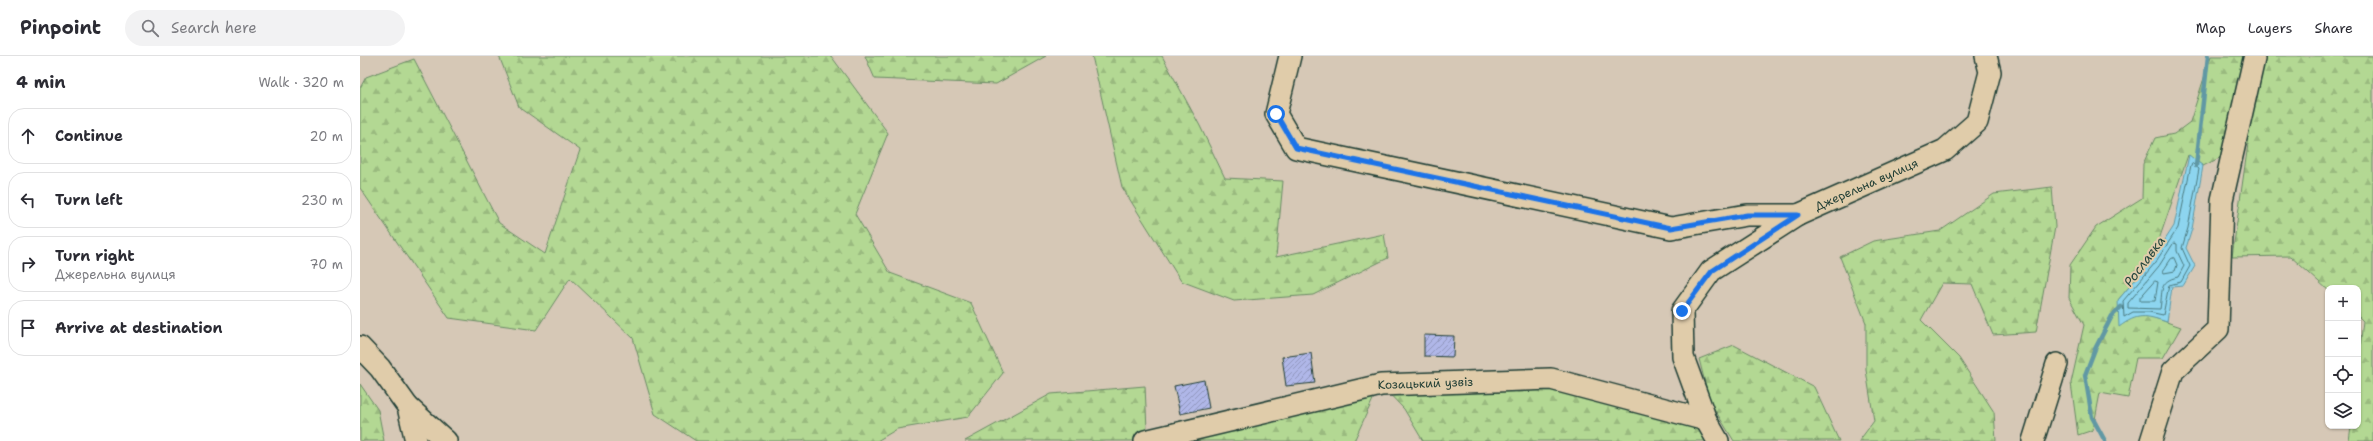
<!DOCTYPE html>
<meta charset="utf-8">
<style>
:root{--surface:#fff;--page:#f2f2f3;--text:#2b2b33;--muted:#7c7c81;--line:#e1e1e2}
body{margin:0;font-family:"Shantell Sans",sans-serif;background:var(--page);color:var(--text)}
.controls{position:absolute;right:12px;bottom:12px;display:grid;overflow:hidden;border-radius:8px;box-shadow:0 1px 3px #0004}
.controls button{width:36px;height:36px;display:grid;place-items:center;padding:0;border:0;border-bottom:1px solid var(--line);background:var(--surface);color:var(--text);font:20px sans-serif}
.stop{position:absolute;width:12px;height:12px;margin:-9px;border:3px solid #1a73e8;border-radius:50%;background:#fff}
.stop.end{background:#1a73e8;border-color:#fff;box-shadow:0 1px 4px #0008}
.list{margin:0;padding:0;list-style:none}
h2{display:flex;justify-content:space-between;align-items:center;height:52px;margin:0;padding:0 16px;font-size:17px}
h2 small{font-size:13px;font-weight:400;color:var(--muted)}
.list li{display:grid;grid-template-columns:26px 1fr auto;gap:12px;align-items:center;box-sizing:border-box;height:56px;margin:0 8px 8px;padding:0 8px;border:1px solid var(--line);border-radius:16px}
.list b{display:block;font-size:15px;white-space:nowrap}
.list p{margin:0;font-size:13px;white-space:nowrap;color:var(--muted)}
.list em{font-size:13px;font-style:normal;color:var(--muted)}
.icon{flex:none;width:22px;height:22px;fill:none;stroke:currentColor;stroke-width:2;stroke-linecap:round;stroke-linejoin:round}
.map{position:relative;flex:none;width:2013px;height:385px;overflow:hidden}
header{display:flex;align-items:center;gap:24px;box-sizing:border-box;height:56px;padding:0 20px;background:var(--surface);border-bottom:1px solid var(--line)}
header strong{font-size:19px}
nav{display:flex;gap:22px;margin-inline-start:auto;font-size:14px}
.search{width:280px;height:36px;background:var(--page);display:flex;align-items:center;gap:10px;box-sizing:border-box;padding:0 14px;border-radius:22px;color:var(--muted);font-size:15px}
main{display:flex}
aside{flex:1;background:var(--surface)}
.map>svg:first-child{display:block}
.forest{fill:url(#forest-firs);stroke:#698a64}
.water{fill:#8dd5ef;stroke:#6198a4}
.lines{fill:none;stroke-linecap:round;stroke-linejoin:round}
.shore{stroke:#4b7a7f;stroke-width:1}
.stream{stroke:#6198a4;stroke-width:4.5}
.building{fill:url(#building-hatch);stroke:#1f3d34}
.minor-casing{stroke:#1f3d34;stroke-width:24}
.minor{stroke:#e0ccaa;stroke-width:21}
.route{stroke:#1a73e8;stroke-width:5}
.labels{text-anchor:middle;stroke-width:4;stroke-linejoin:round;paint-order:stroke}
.street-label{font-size:12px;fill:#1f3d34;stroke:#e0ccaa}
.water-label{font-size:13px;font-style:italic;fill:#24453d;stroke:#e0ccaa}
</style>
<header>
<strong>Pinpoint</strong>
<div class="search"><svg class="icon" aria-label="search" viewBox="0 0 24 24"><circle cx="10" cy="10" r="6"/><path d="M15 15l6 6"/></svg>Search here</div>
<nav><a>Map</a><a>Layers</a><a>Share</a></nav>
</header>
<main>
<aside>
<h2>4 min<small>Walk · 320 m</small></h2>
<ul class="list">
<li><svg class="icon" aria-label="ahead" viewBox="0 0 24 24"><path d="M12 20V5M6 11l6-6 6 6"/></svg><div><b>Continue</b></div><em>20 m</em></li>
<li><svg class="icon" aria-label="left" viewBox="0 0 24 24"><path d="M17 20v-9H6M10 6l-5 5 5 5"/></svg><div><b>Turn left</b></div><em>230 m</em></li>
<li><svg class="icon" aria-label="right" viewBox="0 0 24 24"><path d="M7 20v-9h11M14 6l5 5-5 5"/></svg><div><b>Turn right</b><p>Джерельна вулиця</p></div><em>70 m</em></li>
<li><svg class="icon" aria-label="arrive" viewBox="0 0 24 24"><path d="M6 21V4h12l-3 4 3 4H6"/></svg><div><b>Arrive at destination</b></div></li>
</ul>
</aside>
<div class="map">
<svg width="2013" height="385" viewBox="0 0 2013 385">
<defs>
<pattern id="forest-firs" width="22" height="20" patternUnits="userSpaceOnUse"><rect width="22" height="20" fill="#b3d893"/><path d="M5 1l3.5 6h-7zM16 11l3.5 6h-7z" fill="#9aba7f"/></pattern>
<pattern id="building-hatch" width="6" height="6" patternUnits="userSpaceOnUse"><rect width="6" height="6" fill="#b0b7e8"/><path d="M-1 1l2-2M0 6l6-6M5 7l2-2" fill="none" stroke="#8f96bd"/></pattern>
</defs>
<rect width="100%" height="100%" fill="#d6c8b6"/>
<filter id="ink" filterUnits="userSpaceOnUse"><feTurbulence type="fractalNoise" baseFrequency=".025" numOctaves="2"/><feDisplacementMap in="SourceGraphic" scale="8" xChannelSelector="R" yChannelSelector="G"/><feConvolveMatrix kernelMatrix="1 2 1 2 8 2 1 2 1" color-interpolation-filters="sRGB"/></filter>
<g filter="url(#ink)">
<path class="forest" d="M139,0H471L528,77L495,158L530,217L611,247L643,317L608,361L537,373L517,385H336L295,358L273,282L210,222L176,274L89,262L0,132V32L6,21L54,3L139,167L185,198L220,94L159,51Z
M505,0H686L636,28L515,23Z
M732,0H802L840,70L865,122L923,125L916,201L1024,178L1028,202L953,239L874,245L821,225L762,131Z
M1851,0H2013V385H1989L1991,370H1998V309L2003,265L1998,260V232L1968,234L1930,200L1872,201L1888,88L1843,110L1828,99L1792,204L1758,244L1773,260H1789L1821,271L1803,302H1776L1768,342L1740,337L1733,374L1718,379L1711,327L1724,269L1709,242L1710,209L1736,171L1782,142L1783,108L1795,82L1814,78L1830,66Z
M1692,131L1695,171L1676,276L1633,279L1612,228L1582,227L1561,264L1599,302L1634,356L1636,385H1499L1514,365L1506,314V267L1480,201L1513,185L1580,175L1634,138Z
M1374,289L1454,331L1479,385H1374L1350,346L1339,303Z
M1191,323L1334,362L1347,385H1063L1044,353L1021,329Z
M0,328L18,354L24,385H0Z
M785,330L787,374L1015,339L994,385H605L691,338Z"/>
<path class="water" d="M1829,99L1843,110L1832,173L1826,192L1835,210L1823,230L1812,231L1807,266C1785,259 1778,257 1759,271L1758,244L1792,204L1814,170Z"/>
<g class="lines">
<path class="shore" d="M1833,108L1839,113L1828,172L1822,192L1830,210L1821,226L1809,229L1803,259L1789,256H1773L1764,261L1763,245L1795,207L1818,172L1831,109Z
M1814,187L1817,188V195L1824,210L1818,221C1798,225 1803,236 1800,253L1768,252V247L1799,210Z
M1814,202L1817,209L1815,215L1804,217L1803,215L1811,203Z
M1795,225L1798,226L1795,245H1780V242Z"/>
<path class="stream" d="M1836,110L1848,0
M1745,385L1732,361L1725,319L1735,293L1752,260L1761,251"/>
</g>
<path class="building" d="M1064,279L1094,280L1093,301L1064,300Z
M951,297L955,327L926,330L922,301Z
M844,324L849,352L820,358L814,330Z"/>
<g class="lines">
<g class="minor-casing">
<g id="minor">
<path d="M930,0L916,58L936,92L1311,172L1387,159H1438"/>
<path d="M0,291L20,312L48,351L56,385"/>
<path d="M48,351L86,385"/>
<path id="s1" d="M785,385L1021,329L1191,323L1346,364"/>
<path id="s2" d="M1358,385L1346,364L1323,301L1322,255L1351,215L1438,159L1585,94L1617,66L1630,16L1626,0"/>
<path d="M1673,385L1697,308"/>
<path d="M1791,385L1813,315L1858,273L1862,144L1894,3"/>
</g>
</g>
<use href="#minor" class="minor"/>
</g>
</g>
<g class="lines" filter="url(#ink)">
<path class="route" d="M916,58L936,92L1311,172L1387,159H1438L1352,215L1322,255"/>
</g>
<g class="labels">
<g class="street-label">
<text dy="4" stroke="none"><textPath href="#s2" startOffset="365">Джерельна вулиця</textPath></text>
<text dy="4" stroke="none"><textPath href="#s1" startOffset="287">Козацький узвіз</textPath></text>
</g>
<g class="water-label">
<text transform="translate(1784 205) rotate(-53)" y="5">Рославка</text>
</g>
</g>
</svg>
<div class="controls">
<button>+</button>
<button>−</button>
<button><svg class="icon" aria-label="locate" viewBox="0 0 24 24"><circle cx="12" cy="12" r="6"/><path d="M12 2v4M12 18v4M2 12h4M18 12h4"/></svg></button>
<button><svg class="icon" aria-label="layers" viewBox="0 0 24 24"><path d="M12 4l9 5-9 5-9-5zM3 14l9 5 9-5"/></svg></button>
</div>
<div class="stop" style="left:916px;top:58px"></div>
<div class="stop end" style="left:1322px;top:255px"></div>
</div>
</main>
